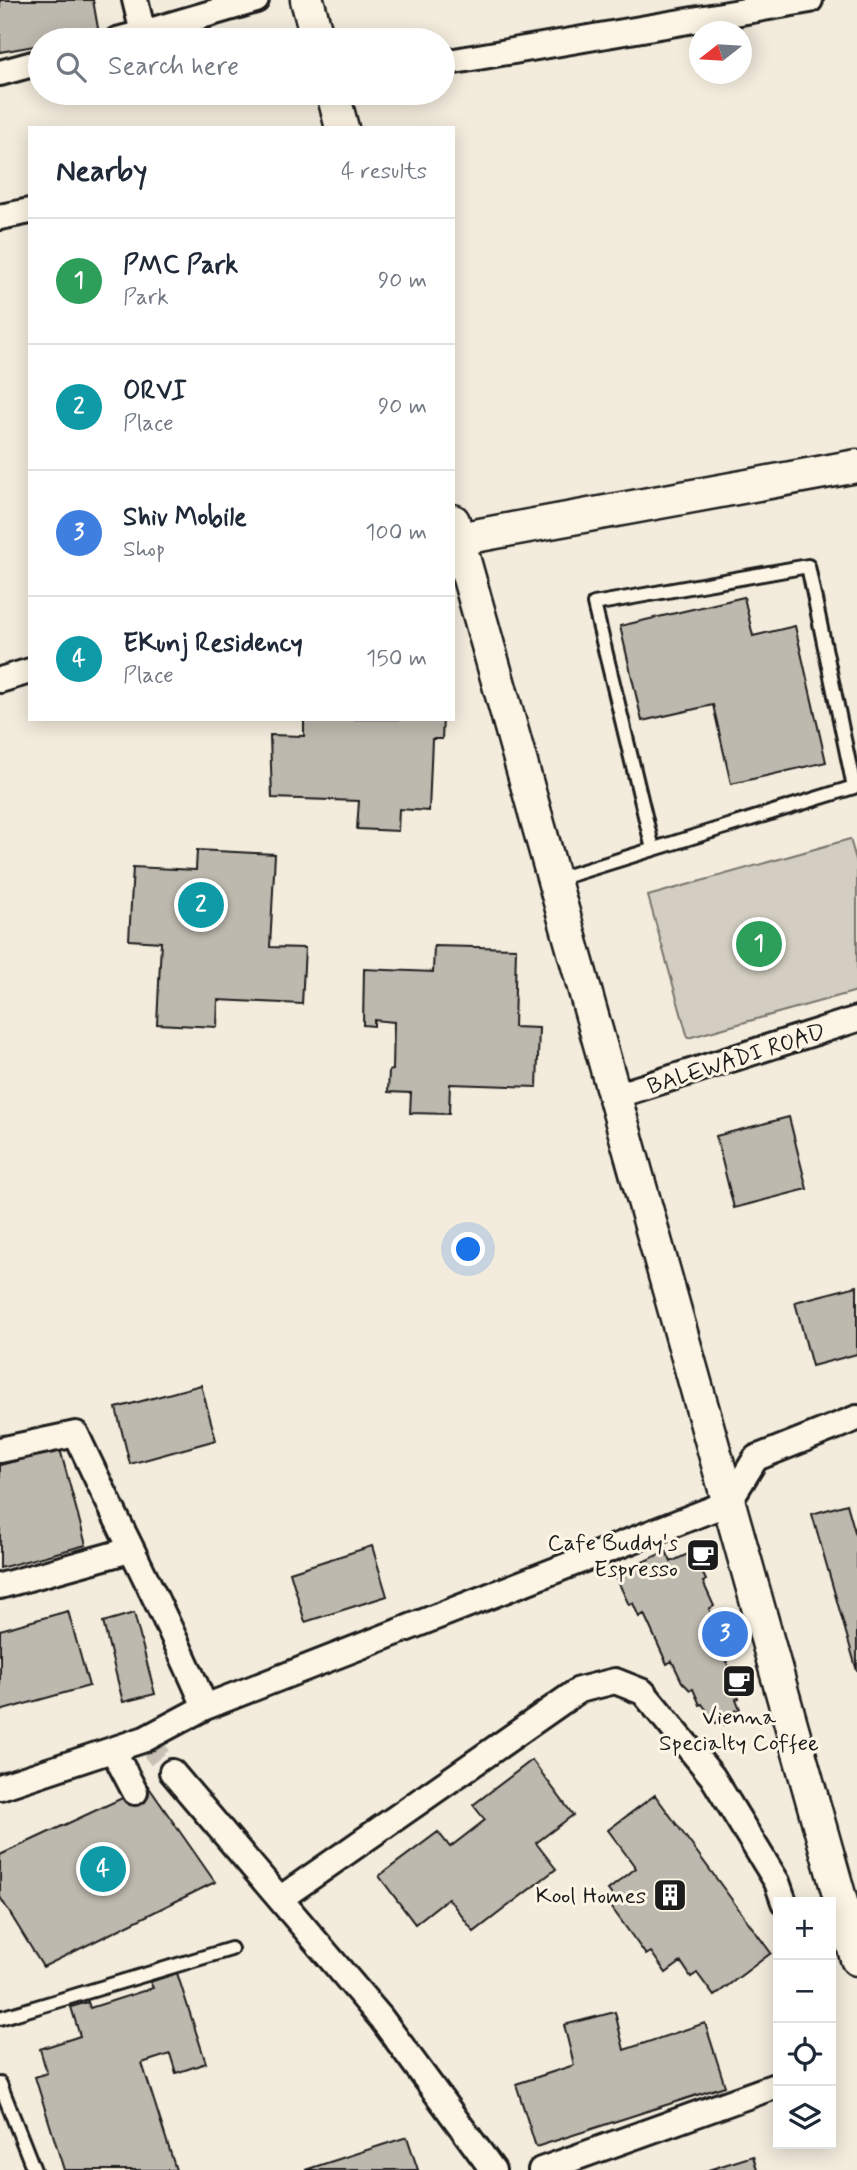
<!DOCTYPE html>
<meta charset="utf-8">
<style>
:root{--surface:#fff;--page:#f2f2f3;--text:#1f2937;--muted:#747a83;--line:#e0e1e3;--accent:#111827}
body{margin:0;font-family:Mynerve,sans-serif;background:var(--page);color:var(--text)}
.controls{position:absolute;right:21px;bottom:21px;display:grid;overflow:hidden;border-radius:0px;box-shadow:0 4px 18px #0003}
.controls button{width:63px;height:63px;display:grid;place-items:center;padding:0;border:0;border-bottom:2px solid var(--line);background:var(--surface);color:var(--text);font:35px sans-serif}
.compass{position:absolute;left:689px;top:21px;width:63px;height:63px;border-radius:50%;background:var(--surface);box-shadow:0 4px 18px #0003;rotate:253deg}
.you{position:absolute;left:469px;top:1250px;width:24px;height:24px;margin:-18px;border:5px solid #fff;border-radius:50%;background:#1a73e8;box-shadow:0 0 0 10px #1a73e833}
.badge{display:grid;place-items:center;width:46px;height:46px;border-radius:50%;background:var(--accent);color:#fff;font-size:23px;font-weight:700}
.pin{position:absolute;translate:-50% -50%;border:4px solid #fff;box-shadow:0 2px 7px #0006}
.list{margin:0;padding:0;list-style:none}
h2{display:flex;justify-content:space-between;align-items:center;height:91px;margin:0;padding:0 28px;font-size:30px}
h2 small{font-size:23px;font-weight:400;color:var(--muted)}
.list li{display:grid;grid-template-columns:46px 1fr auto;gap:21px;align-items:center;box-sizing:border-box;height:126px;padding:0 28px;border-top:2px solid var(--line)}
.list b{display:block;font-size:26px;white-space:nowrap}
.list p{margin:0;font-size:23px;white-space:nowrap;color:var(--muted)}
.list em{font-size:23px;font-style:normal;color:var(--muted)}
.icon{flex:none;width:38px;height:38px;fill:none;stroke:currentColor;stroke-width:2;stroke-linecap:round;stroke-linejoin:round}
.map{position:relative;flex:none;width:857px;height:2170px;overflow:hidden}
.search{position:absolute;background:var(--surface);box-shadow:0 4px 18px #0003;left:28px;top:28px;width:427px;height:77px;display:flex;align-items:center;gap:18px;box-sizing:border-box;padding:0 24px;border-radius:38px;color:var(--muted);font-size:26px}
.panel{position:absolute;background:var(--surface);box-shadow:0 4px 18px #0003;left:28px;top:126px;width:427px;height:595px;border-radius:0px}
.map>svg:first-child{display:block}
.green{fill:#d3cec1;stroke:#78756e;stroke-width:2}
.building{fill:#beb9ae;stroke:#1c1c1c;stroke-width:2}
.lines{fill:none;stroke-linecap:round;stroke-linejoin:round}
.minor-tunnel{stroke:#c8c2b6;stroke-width:24;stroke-dasharray:24 12;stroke-linecap:butt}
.service-casing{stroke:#1c1c1c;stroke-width:18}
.minor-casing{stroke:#1c1c1c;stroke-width:30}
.tertiary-casing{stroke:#1c1c1c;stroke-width:37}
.service{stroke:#fcf5e5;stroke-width:12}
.minor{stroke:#fcf5e5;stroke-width:24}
.tertiary{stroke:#fcf5e5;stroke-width:32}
.labels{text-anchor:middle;stroke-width:6;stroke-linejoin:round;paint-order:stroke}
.street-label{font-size:23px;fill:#1c1c1c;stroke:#fcf5e5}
.poi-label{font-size:23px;fill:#1c1c1c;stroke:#fcf5e5;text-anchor:end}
</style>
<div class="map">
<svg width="857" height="2170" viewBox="0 0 857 2170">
<rect width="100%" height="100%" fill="#f3ecdd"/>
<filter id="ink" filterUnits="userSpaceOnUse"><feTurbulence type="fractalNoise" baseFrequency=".0143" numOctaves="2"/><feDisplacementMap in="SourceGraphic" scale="14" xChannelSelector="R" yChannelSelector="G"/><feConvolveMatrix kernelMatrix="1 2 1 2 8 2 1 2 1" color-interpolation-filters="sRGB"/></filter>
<g filter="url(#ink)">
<path class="green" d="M850,839L857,863V991L688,1038L648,896Z"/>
<path class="building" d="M0,0H93L99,34L66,40H40V45L0,52Z
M744,597L753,636L795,626L826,762L731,784L713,705L642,721L620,626Z
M304,719H443L442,739H432L429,811L399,809L398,831L357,829L359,801L272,798L270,735L304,736Z
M197,850L275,854L270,947L305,948L302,1004L218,1000L217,1027L157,1024L161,942L129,940L133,867L196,870Z
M434,946L516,948L514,1027L539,1028L537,1087L450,1084L449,1114L410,1113L411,1093L388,1092L389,1071L393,1070L394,1022L374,1020V1026L363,1025L364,969L433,972Z
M789,1117L807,1189L734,1208L716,1136Z
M857,1286V1354L812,1366L795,1302Z
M201,1385L216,1440L130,1464L116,1408Z
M60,1449L86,1545L0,1568V1465Z
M847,1504L857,1539V1671L812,1514Z
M372,1546L387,1596L305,1622L290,1572Z
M666,1551L671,1562L692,1552L706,1580L703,1582L714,1606L709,1609L721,1634L718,1636L739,1698L736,1699L740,1709L735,1711L737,1715L731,1717L733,1721L724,1725L722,1720L716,1723L702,1704L700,1705L693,1689L690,1690L682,1682L672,1661L667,1664L644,1614L639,1617L633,1603L629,1605L615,1575Z
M68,1611L89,1686L0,1711V1630Z
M134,1613L155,1694L123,1702L103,1622Z
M532,1760L573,1815L536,1843L556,1869L474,1932L448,1898L415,1924L379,1876L438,1832L450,1847L485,1820L473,1805Z
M148,1786L215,1882L43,1967L0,1897V1855Z
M655,1795L771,1953L714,1996L697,1973L691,1977L681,1962L666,1973L651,1952L646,1955L609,1904L615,1899L608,1890L636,1868L608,1830Z
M177,1973L206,2063L176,2073L170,2054L142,2063L176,2170H64L35,2077L47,2073L40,2049L80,2036L71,2007L88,2002L90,2008L153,1988L150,1982Z
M615,2012L624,2050L705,2023L725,2086L536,2147L516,2084L574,2065L564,2025Z
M407,2137L418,2170H305Z
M753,2156L757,2170H708Z"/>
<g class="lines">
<path class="minor-tunnel" d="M145,1739L172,1772"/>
<g class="service-casing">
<path id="service" d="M554,880L854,787L808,566L594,604L653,849
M0,2018L231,1949
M0,2084L34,2170"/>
</g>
<g class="minor-casing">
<path id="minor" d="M135,0L143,33L256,0
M117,40L143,33
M443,63L810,0
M0,73L40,62
M0,217L30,211
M0,680L30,671
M615,1096L857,1019
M0,1450L76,1434C118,1525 166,1614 205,1707
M0,1586L130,1550
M113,1750L135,1792
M172,1772L381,2018L493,2170
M0,1787L145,1739L205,1707L728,1503L756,1458L857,1418
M281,1898L579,1690L615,1681L643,1692L712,1776L777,1882L784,1902
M541,2170L778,2085"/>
</g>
<g class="tertiary-casing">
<path id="tertiary" d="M307,0L318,40
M333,93L342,128
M453,521L857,1959
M458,539L857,466"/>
</g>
<use href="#service" class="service"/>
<use href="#minor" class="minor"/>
<use href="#tertiary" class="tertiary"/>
</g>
</g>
<defs>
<g id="cafe-square" transform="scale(1.75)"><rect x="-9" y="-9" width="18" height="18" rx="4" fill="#1c1c1c" stroke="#fcf5e5"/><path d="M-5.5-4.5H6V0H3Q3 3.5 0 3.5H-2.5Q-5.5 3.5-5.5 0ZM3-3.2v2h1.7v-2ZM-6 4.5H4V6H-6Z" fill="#fff"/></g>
<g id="building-square" transform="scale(1.75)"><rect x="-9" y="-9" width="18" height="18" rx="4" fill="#1c1c1c" stroke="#fcf5e5"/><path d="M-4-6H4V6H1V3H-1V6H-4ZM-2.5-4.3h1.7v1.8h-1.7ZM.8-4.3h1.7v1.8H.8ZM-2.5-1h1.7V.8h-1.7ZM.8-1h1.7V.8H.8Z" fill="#fff"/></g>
</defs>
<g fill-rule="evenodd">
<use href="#cafe-square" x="703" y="1555"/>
<use href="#cafe-square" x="739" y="1681"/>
<use href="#building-square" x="670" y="1895"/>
</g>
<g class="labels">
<g class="street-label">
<text transform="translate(736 1058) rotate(-18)" y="8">BALEWADI ROAD</text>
</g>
<g class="poi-label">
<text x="678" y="1550">Cafe Buddy's<tspan x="678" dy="26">Espresso</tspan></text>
<text x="739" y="1724" text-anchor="middle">Vienna<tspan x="739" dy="26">Specialty Coffee</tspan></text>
<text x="646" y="1903">Kool Homes</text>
</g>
</g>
</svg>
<div class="controls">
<button>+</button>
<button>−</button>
<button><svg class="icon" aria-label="locate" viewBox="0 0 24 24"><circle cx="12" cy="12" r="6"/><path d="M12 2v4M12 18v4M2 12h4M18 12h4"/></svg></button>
<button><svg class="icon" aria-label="layers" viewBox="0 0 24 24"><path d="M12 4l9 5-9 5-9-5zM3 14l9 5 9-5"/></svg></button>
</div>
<svg class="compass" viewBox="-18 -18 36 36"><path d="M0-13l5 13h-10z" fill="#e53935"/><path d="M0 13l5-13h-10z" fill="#747a83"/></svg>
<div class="you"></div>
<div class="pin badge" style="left:759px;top:944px;background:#2e9e5b">1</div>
<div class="pin badge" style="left:201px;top:905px;background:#0f9aa8">2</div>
<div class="pin badge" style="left:725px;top:1634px;background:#3f7fe0">3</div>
<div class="pin badge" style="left:103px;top:1869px;background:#0f9aa8">4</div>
<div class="search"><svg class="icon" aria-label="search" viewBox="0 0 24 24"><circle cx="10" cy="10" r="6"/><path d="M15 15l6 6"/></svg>Search here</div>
<section class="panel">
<h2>Nearby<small>4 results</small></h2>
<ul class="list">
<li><span class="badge" style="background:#2e9e5b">1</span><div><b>PMC Park</b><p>Park</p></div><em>90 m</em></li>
<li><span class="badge" style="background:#0f9aa8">2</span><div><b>ORVI</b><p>Place</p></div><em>90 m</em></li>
<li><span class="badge" style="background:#3f7fe0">3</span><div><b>Shiv Mobile</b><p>Shop</p></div><em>100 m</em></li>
<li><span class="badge" style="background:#0f9aa8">4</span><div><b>EKunj Residency</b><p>Place</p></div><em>150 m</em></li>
</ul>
</section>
</div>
